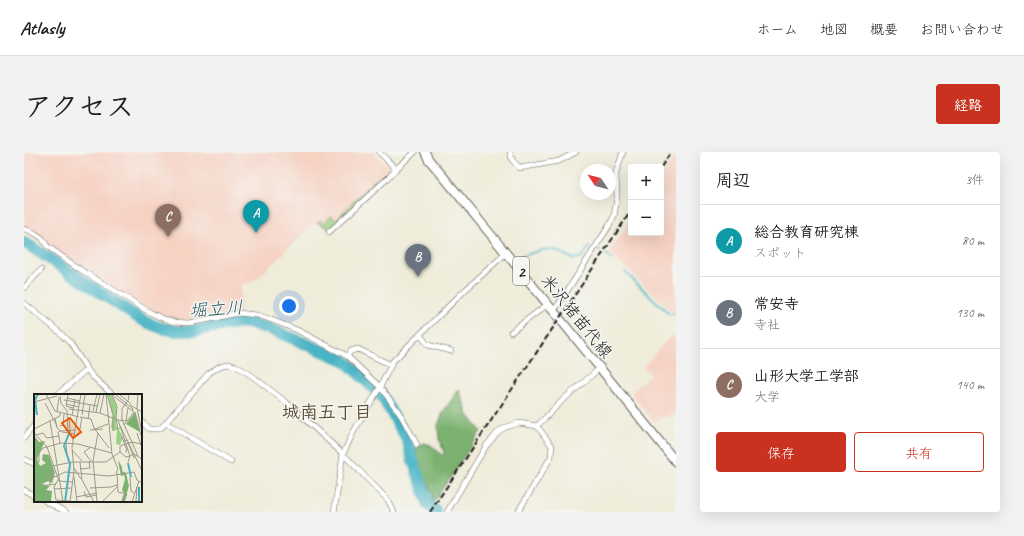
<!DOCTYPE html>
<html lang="ja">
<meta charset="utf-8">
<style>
:root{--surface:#fff;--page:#f2f2f2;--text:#202124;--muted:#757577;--line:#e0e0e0;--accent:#c8321e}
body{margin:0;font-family:Caveat,"Klee One",sans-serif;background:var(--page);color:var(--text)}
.controls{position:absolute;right:12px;top:12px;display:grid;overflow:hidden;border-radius:4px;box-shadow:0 4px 16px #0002}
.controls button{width:36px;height:36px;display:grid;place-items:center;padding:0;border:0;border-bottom:1px solid var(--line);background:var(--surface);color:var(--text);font:20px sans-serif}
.compass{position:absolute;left:556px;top:12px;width:36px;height:36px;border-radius:50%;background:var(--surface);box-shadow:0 4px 16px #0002;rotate:305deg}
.you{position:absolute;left:265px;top:154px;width:14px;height:14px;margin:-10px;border:3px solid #fff;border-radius:50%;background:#1a73e8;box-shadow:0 0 0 6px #1a73e833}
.badge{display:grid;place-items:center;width:26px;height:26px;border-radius:50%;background:var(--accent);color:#fff;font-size:13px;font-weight:700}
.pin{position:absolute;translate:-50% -33px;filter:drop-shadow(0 1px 2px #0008)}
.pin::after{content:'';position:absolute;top:21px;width:14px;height:12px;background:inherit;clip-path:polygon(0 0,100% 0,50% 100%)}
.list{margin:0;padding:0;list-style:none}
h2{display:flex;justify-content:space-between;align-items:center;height:52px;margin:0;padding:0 16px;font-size:17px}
h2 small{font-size:13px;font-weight:400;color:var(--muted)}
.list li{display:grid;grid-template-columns:26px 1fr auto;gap:12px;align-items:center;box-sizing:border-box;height:72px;padding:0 16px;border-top:1px solid var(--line)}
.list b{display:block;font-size:15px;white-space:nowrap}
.list p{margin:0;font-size:13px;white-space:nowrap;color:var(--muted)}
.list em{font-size:13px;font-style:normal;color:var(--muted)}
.actions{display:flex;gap:8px;padding:12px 16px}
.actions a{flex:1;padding:9px 0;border:1px solid var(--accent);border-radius:4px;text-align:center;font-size:14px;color:var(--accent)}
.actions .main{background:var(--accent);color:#fff}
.map{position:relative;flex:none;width:652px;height:360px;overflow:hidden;border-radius:4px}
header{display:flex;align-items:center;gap:24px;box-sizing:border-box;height:56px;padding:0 20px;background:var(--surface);border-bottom:1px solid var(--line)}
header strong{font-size:19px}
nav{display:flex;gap:22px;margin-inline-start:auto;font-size:14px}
.intro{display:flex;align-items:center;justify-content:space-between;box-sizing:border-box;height:96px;padding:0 24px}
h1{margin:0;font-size:28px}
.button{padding:10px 18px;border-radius:4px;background:var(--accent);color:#fff;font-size:14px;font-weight:700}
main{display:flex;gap:24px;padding:0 24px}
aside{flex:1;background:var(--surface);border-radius:4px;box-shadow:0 4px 16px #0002}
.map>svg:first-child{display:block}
.built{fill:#f6d2c3}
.green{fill:#9ad082;stroke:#5b764f}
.forest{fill:#7bb270;stroke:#4c6746}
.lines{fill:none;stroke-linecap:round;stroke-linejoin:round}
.stream{stroke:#47b3c4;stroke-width:2}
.river{stroke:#47b3c4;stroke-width:12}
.street-casing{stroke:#66655e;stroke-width:6}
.primary-casing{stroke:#66655e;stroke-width:10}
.street{stroke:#fff;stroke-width:5}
.primary{stroke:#fff;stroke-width:8}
.rail{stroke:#1c1c1c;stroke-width:2;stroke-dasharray:6 3;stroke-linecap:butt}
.labels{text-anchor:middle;stroke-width:3;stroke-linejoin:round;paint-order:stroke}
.shield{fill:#f6f6f2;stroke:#5d5d5c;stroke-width:1}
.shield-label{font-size:16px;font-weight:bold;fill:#1c1c1c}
.street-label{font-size:17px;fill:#1c1c1c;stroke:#f6f6f2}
.water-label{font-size:18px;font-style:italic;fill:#2d585f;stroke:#f6f6f2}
.neighbourhood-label{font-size:18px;font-weight:bold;fill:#5d4b32;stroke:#f6f6f2}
.inset-river{fill:none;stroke:#47b3c4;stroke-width:2}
.inset-road{fill:none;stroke:#9b998d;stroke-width:1}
.view{fill:#e8590c;fill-opacity:0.15;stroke:#e8590c;stroke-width:2}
.inset-edge{fill:none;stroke:#1c1c1c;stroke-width:2}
</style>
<header>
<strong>Atlasly</strong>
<nav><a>ホーム</a><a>地図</a><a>概要</a><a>お問い合わせ</a></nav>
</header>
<div class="intro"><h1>アクセス</h1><a class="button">経路</a></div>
<main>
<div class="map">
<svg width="652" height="360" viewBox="0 0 652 360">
<rect width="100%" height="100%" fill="#f6f6f2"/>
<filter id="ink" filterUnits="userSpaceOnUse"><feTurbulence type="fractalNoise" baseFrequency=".025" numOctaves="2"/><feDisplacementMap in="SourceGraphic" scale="8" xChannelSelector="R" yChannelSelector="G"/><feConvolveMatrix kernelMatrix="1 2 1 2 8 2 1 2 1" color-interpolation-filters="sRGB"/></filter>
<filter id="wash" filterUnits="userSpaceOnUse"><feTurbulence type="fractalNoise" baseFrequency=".012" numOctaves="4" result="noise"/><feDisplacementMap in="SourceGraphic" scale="16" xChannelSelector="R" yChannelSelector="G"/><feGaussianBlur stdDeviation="0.9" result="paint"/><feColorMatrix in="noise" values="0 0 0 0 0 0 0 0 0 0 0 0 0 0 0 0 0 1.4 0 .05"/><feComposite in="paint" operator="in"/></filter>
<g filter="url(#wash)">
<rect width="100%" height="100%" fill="#efecd9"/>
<path class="built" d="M0,0H349L366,16L364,21L306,77L293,71L289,72L233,127L225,131L217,133L216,159L172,168L164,169L155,168L145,166L134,162L124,157L0,78Z
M652,3V160H648L585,100L607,68V81H637V24Z
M647,183L652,186V262L636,266L631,271L607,241L626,222L619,215Z"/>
<path class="green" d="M360,24L306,77L293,70L295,68L300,72L307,64L312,68L349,29Z"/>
<path class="forest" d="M435,237L444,263L457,279L409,351L408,341L391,305L393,295L400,291L407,293L419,304L420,300L415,287L414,273L419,260Z"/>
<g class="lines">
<path class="stream" d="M359,0L369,9
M574,97L576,98
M582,102L588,107
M492,106C506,103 519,94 533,99C539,101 544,105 550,107L558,105L566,94
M601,120L645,162H652"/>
<path class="river" d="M0,90L110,163L124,171L137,176L152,179H170L217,170L229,172L246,177L320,208L357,243L383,287C385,292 386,297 387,302C392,320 400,335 404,353L411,358V360"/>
</g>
</g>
<g filter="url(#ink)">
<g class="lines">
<g class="street-casing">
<path id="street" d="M355,0L372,17
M486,0L488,8L496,16L535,9L552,0
M0,77L9,80L18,86L23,94L57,118L127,161L140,167L151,170L164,171L182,168L214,161L233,163L245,167L273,178L323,204L356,235L366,248L378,265L393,293
M305,80L365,25L372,17L391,0
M0,136L17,118
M0,151L34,179L46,191L63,217L68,224L89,243
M529,159L534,153L585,74L590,64L593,46L592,21L599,0
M487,180L524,152
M396,183L404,193L427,199
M323,204L327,199L334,197L367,213
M33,243L63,217
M117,269L125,277H134L138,275L185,221L196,214L204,212L212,214L227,223L263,251L319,302L364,348L370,360
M142,271L207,310
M513,274L539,248L576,216
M0,286L11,272
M0,307L11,312
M0,338L11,344
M21,349L42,360
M310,360L319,302L330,279L356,235L369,209L439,140L482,101
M423,360L462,294L475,279L482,275L495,271L513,274L528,294L527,305L494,360"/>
</g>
<g class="primary-casing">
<path id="primary" d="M401,0L405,8L418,23L576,216L652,310"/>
</g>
<use href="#street" class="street"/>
<use href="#primary" class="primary"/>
<path class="rail" d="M637,15L647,0
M406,360L607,59"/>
</g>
</g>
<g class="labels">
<rect class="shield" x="489" y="105" width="16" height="28" rx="3"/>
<g class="shield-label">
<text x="497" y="125">2</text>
</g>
<g class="street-label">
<text transform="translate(553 164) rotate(51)" y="6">米沢猪苗代線</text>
</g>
<g class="water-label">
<text transform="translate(192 157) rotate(-4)" y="6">堀立川</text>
</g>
<g class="neighbourhood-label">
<text x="303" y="266">城南五丁目</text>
</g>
</g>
<g transform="translate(10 242)">
<rect width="108" height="108" fill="#efecd9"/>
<path d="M73,0H77L82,11V31L89,43L86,51L82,50L83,36L79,37L77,33L79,21Z" fill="#9ad082"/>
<path d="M101,18L106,38L92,30ZM0,41L5,48L11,47L3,65L6,72L12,69L8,66L9,60L15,61L21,79L18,89L14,87L8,90L16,92L12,96L18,97L17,108H0ZM84,66L88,73V77L92,79L95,92L90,108H87L90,99L88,96L91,85L90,81L87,82Z" fill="#7bb270"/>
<path class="inset-river" d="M3,21L1,6L4,0M94,69L97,83M31,108L36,70L30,52L36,37M105,108V93"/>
<path class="inset-road" d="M12,0L21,17L45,23M34,0L32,12L39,14M72,0L78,60L84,75L82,79M73,0L79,21V37M77,0L100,18L90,31M81,0L99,15L98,17M85,0L97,10M78,1L83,12L82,25M26,2L27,9L33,17L34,38M33,4L46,7M30,6L63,12M0,8L23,2M11,9L23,32M32,10L45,13M96,11L108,18M103,14L108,39M103,14L104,0M35,15L66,19M59,17L63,0M23,18L25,3M62,18L66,0M101,18L108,45M66,19L84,26L96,62L100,60L108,77M66,19L70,0M38,21L41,6M48,21L51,0M35,23L36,37M46,23L57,25L60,34L75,54M21,24L23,34L27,37M54,25L56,11M82,25L84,35L86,34M84,26L92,27L94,14M88,26L104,62M88,26V15L95,5L94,0M16,27L29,108M26,32L29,31L30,20M86,32L100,60L108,65M0,35L26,22V19M46,35L48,23M61,35L74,30M56,36L69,35M27,37L41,36M28,38L41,40M0,39L13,53L25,87L38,88M103,39L108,54M2,41L9,39L13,44L25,42M88,43L93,57L91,58M89,47L93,46L100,64M26,49L24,38L27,37M32,49L33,61M57,53L50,58L57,67M38,56L48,67M86,58L92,63L96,62L94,68M5,68V59L9,54L27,49L44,50L78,59M46,68L48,86L60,108M18,72L39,68H72L86,58V52L98,48L107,50M16,74V90M40,74L47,85M46,75L56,74L55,67M83,79L84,98L93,100L90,108M40,83L43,108M96,83L97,97L100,99M16,85L31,78L75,82L100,78L103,86L108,89M24,86L20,93L22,106L36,107M56,94L77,93L83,91M0,95L4,89L7,92L22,90M20,95L37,94M50,97L52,103L63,101M42,103L63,99M36,108L40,77L38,53L47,0M63,108L59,67L64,39M68,108L83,93M98,108L105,87M102,108L103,93"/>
<path class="view" d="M36,24L47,38L39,44L28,29Z"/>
<rect width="108" height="108" class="inset-edge"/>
</g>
</svg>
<div class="controls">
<button>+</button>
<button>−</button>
</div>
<svg class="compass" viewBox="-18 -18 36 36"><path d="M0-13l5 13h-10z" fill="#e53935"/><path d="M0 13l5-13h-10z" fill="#757577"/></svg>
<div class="you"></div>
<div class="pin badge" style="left:232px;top:81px;background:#0f9aa8">A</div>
<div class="pin badge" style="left:394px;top:125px;background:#6b7280">B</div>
<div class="pin badge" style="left:144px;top:85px;background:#8d6e63">C</div>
</div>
<aside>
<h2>周辺<small>3件</small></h2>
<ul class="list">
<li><span class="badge" style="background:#0f9aa8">A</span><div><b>総合教育研究棟</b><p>スポット</p></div><em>80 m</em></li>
<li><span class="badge" style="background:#6b7280">B</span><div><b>常安寺</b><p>寺社</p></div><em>130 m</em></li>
<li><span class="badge" style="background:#8d6e63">C</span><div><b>山形大学工学部</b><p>大学</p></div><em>140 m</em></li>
</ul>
<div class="actions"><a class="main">保存</a><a>共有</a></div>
</aside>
</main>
